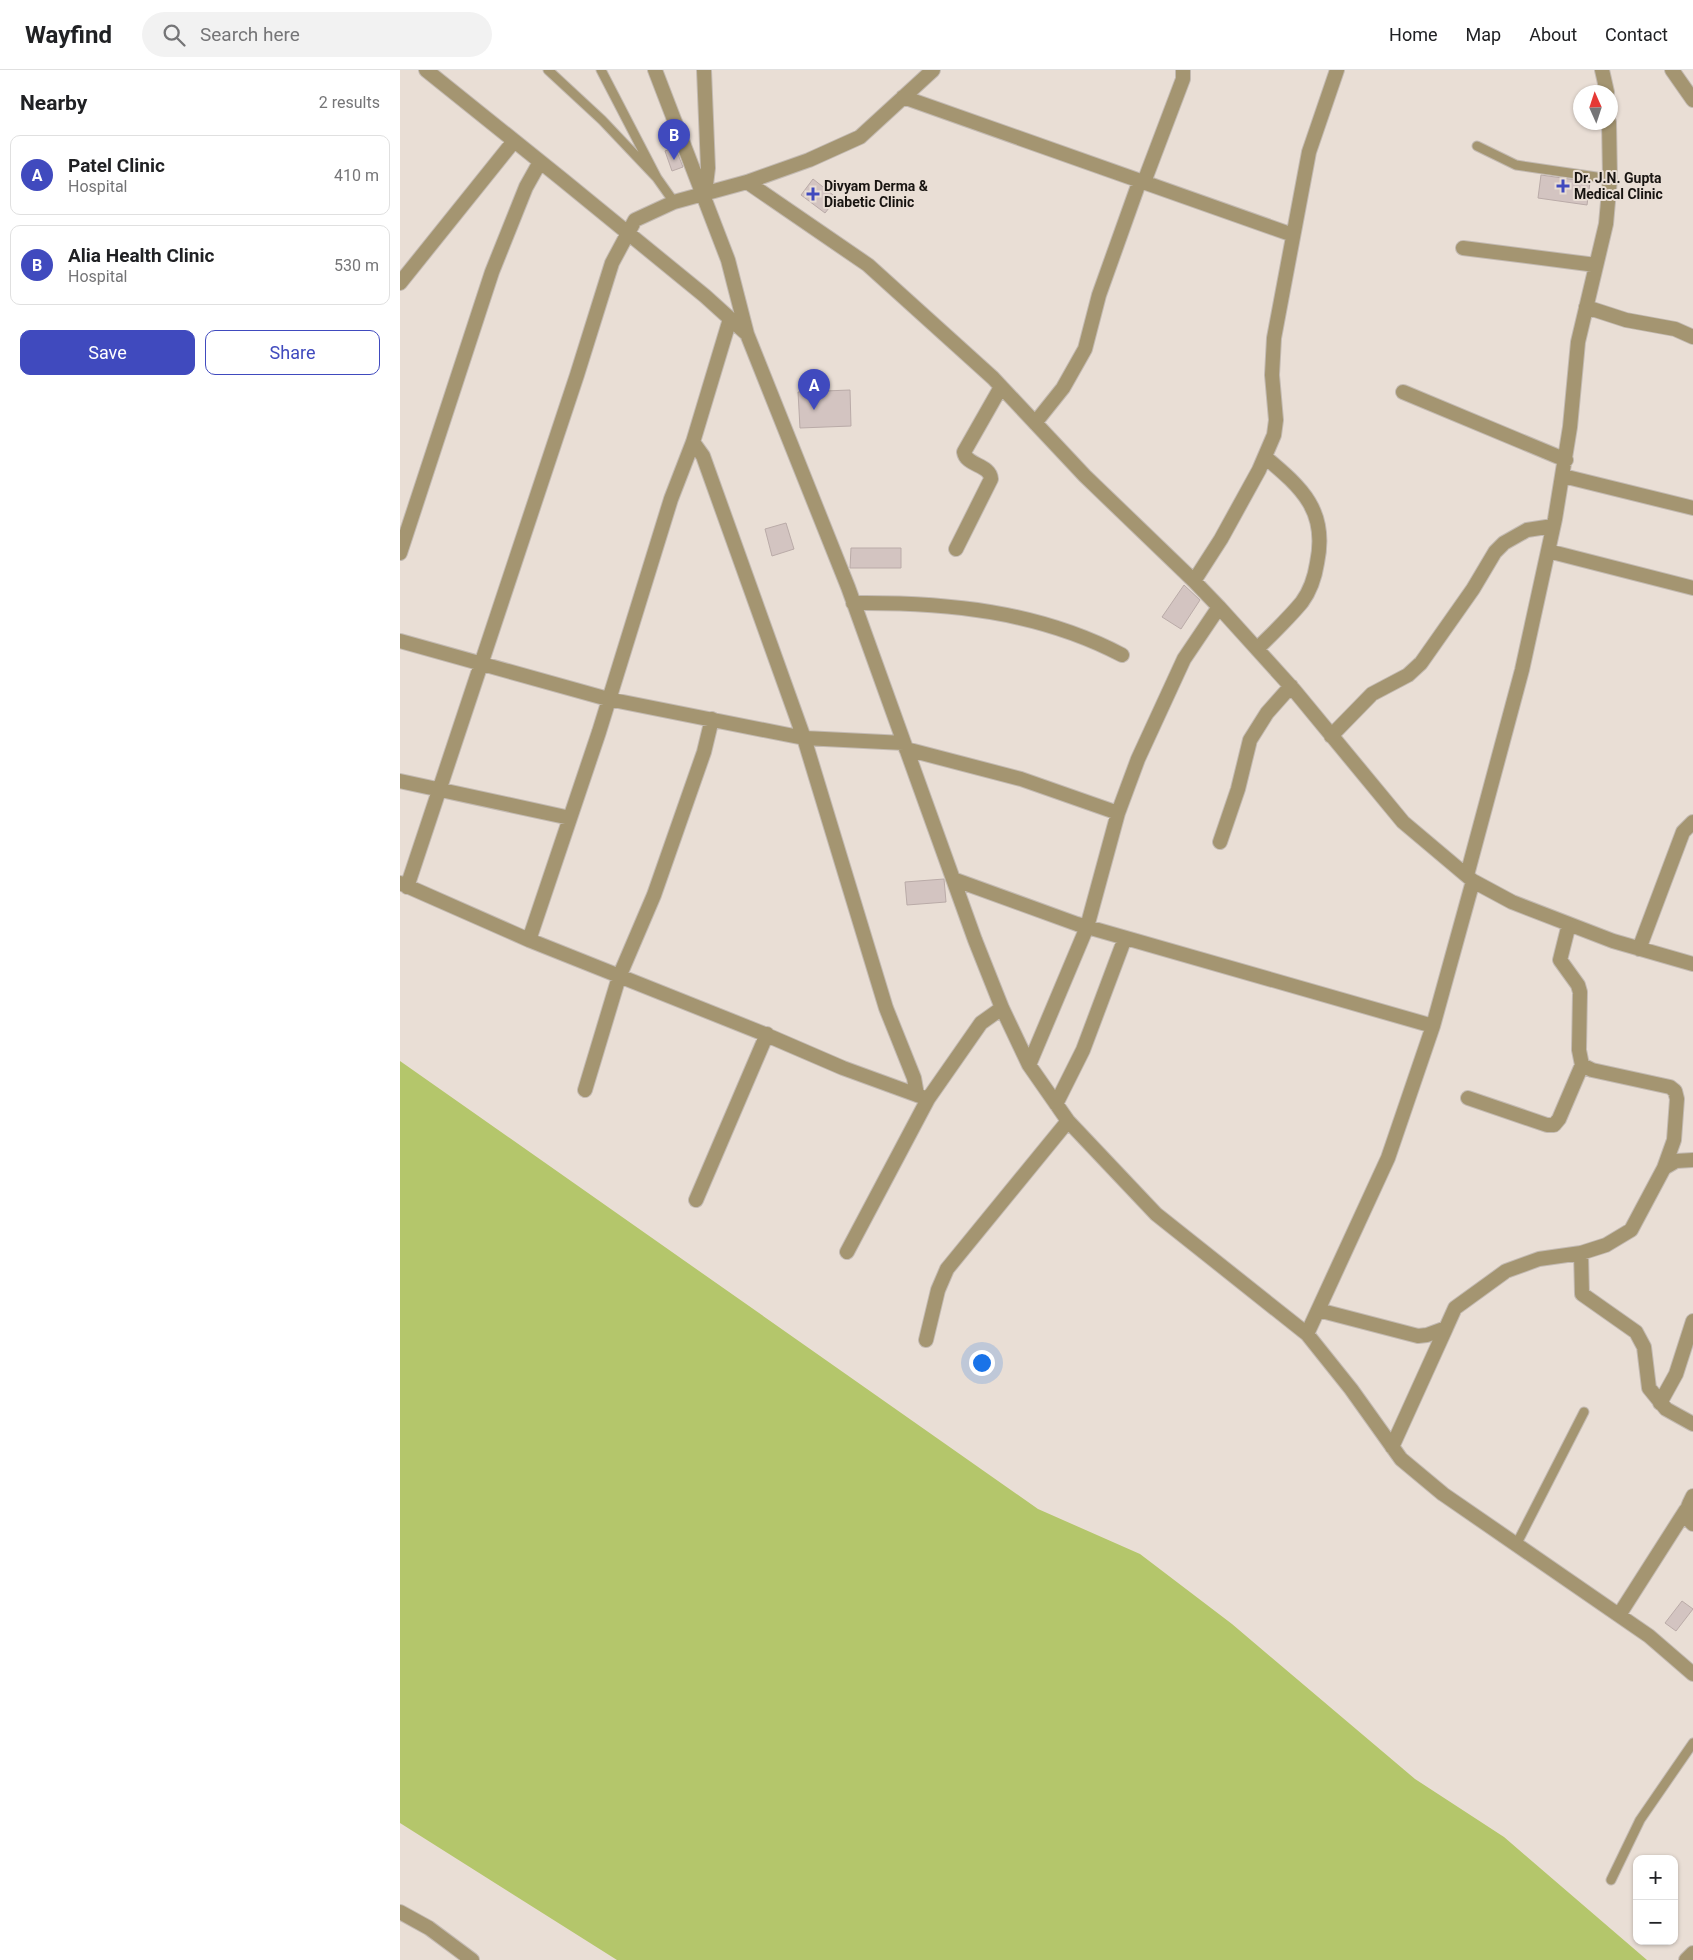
<!DOCTYPE html>
<meta charset="utf-8">
<style>
:root{--surface:#fff;--page:#f2f2f2;--text:#202124;--muted:#757577;--line:#e0e0e0;--accent:#404abe}
body{margin:0;font-family:Roboto,sans-serif;background:var(--page);color:var(--text)}
.controls{position:absolute;right:15px;bottom:15px;display:grid;overflow:hidden;border-radius:10px;box-shadow:0 1px 4px #0004}
.controls button{width:45px;height:45px;display:grid;place-items:center;padding:0;border:0;border-bottom:1px solid var(--line);background:var(--surface);color:var(--text);font:25px sans-serif}
.compass{position:absolute;left:1173px;top:15px;width:45px;height:45px;border-radius:50%;background:var(--surface);box-shadow:0 1px 4px #0004;rotate:357deg}
.you{position:absolute;left:581px;top:1292px;width:18px;height:18px;margin:-12px;border:4px solid #fff;border-radius:50%;background:#1a73e8;box-shadow:0 0 0 8px #1a73e833}
.badge{display:grid;place-items:center;width:32px;height:32px;border-radius:50%;background:var(--accent);color:#fff;font-size:16px;font-weight:700}
.pin{position:absolute;translate:-50% -41px;filter:drop-shadow(0 1px 2px #0008)}
.pin::after{content:'';position:absolute;top:26px;width:18px;height:15px;background:inherit;clip-path:polygon(0 0,100% 0,50% 100%)}
.list{margin:0;padding:0;list-style:none}
h2{display:flex;justify-content:space-between;align-items:center;height:65px;margin:0;padding:0 20px;font-size:21px}
h2 small{font-size:16px;font-weight:400;color:var(--muted)}
.list li{display:grid;grid-template-columns:32px 1fr auto;gap:15px;align-items:center;box-sizing:border-box;height:80px;margin:0 10px 10px;padding:0 10px;border:1px solid var(--line);border-radius:10px}
.list b{display:block;font-size:19px;white-space:nowrap}
.list p{margin:0;font-size:16px;white-space:nowrap;color:var(--muted)}
.list em{font-size:16px;font-style:normal;color:var(--muted)}
.actions{display:flex;gap:10px;padding:15px 20px}
.actions a{flex:1;padding:11px 0;border:1px solid var(--accent);border-radius:10px;text-align:center;font-size:18px;color:var(--accent)}
.actions .main{background:var(--accent);color:#fff}
.icon{flex:none;width:28px;height:28px;fill:none;stroke:currentColor;stroke-width:2;stroke-linecap:round;stroke-linejoin:round}
.map{position:relative;flex:none;width:1293px;height:1890px;overflow:hidden}
header{display:flex;align-items:center;gap:30px;box-sizing:border-box;height:70px;padding:0 25px;background:var(--surface);border-bottom:1px solid var(--line)}
header strong{font-size:24px}
nav{display:flex;gap:28px;margin-inline-start:auto;font-size:18px}
.search{width:350px;height:45px;background:var(--page);display:flex;align-items:center;gap:12px;box-sizing:border-box;padding:0 18px;border-radius:28px;color:var(--muted);font-size:19px}
main{display:flex}
aside{flex:1;background:var(--surface)}
.map>svg:first-child{display:block}
.water{fill:#b4c66b}
.building{fill:#d3c4c1;stroke:#baaba8}
.lines{fill:none;stroke-linecap:round;stroke-linejoin:round}
.service-casing{stroke:#c3bab2;stroke-width:11}
.minor-casing{stroke:#c3bab2;stroke-width:16}
.service{stroke:#a49571;stroke-width:9}
.minor{stroke:#a49571;stroke-width:14}
.poi-dot{fill:#404abe;stroke:#e9ded5;stroke-width:2}
.labels{text-anchor:middle;stroke-width:4;stroke-linejoin:round;paint-order:stroke}
.poi-label{font-size:14px;font-weight:bold;fill:#181411;stroke:#e9ded5;text-anchor:start}
</style>
<header>
<strong>Wayfind</strong>
<div class="search"><svg class="icon" aria-label="search" viewBox="0 0 24 24"><circle cx="10" cy="10" r="6"/><path d="M15 15l6 6"/></svg>Search here</div>
<nav><a>Home</a><a>Map</a><a>About</a><a>Contact</a></nav>
</header>
<main>
<aside>
<h2>Nearby<small>2 results</small></h2>
<ul class="list">
<li><span class="badge">A</span><div><b>Patel Clinic</b><p>Hospital</p></div><em>410 m</em></li>
<li><span class="badge">B</span><div><b>Alia Health Clinic</b><p>Hospital</p></div><em>530 m</em></li>
</ul>
<div class="actions"><a class="main">Save</a><a>Share</a></div>
</aside>
<div class="map">
<svg width="1293" height="1890" viewBox="0 0 1293 1890">
<rect width="100%" height="100%" fill="#e9ded5"/>
<path class="water" d="M0,991L638,1439L740,1484L832,1554L1015,1709L1104,1767L1247,1890H217L0,1753Z"/>
<path class="building" d="M275,77L283,97L272,101L265,81Z
M1141,105L1190,112L1187,135L1138,128Z
M413,109L437,128L425,143L401,125Z
M450,320L451,356L400,358L398,322Z
M386,453L394,479L372,486L365,459Z
M451,478H501V498H450Z
M784,515L800,530L781,559L762,547Z
M544,809L546,832L507,835L505,812Z
M1282,1531L1293,1539L1276,1561L1265,1553Z"/>
<g class="lines">
<g class="service-casing">
<path id="service" d="M148,0L202,50L257,108
M201,0L257,108L274,132
M1077,76L1116,95L1210,109
M1116,1475L1184,1342
M1211,1810L1240,1750L1293,1673"/>
</g>
<g class="minor-casing">
<path id="minor" d="M26,0L163,110L305,226L347,264L448,517L575,870L602,938L629,995L668,1051L756,1144L907,1264L951,1319L1001,1389L1043,1424L1249,1566L1293,1604
M255,0L328,190L347,264
M304,0L308,98L305,123
M1202,0L1207,22
M1272,0L1293,30
M503,27L893,165
M347,112L468,195L593,308L685,406L794,511L819,537L894,620L1003,752L1073,811L1112,832L1213,871L1293,894
M744,112L783,9V0
M1063,178L1196,195
M0,213L114,71
M1186,237L1226,250L1275,259L1293,267
M1003,322L1166,390
M635,353L663,318L685,279L699,225L740,110
M293,372L303,386L404,668L486,938L514,1008L517,1025
M1163,406L1293,438
M556,479L591,409C590,394 566,396 564,382L601,317
M1148,481L1293,518
M0,483L92,202L126,117L140,92
M794,511L821,469L859,400L874,365L876,350L872,305L874,268L909,82L937,0
M453,533C546,532 638,541 722,585
M0,571L208,629L404,668L504,673
M857,579C872,564 888,549 902,532C910,521 915,506 917,493C928,441 902,418 865,387
M931,666L972,624L1008,605L1021,593L1073,519L1095,482L1104,473L1127,460L1153,456
M506,679L621,709L718,743
M0,711L170,748
M820,772L838,719L850,670L867,643L891,616
M1067,805L1122,600L1155,449L1170,357L1178,272L1206,154L1210,109L1209,52
M553,809L677,854L1033,956
M0,813L129,870L362,963L443,998L528,1029
M7,817L177,305L212,193L235,150L274,132L347,112L409,90L460,67L533,0
M129,870L199,662L271,429L293,372L330,249
M1239,879L1283,762L1293,752
M629,995L687,857L718,743L738,689L784,589L819,537
M185,1020L219,907L254,825L304,682L312,649
M1068,1028L1147,1055H1154L1159,1049L1182,995
M656,1034L683,980L725,868
M1264,1098L1276,1091L1293,1090
M296,1130L367,964
M447,1182L528,1029L581,953L602,938
M1181,1183L1182,1224L1236,1262L1244,1277L1249,1318L1266,1339L1293,1354
M918,1240L1018,1266L1027,1265L1046,1258L1055,1238L1106,1201L1139,1189L1181,1183L1206,1175L1231,1160L1264,1098L1274,1070L1277,1029L1275,1021L1270,1017L1192,1000L1182,995L1179,980L1180,922L1178,915L1160,890L1169,854
M907,1264L988,1088L1033,956L1073,811
M526,1270L538,1220L547,1199L668,1051
M1260,1333L1276,1304L1293,1251
M992,1377L1046,1258
M1293,1426C1288,1436 1282,1445 1293,1454
M1219,1545L1286,1440
M0,1842L29,1858L72,1890
M1286,1890L1293,1883"/>
</g>
<use href="#service" class="service"/>
<use href="#minor" class="minor"/>
</g>
<g class="poi-dot">
<path d="M1160.5 108.5h5v5h5v5h-5v5h-5v-5h-5v-5h5z"/>
<path d="M410.5 116.5h5v5h5v5h-5v5h-5v-5h-5v-5h5z"/>
</g>
<g class="labels">
<g class="poi-label">
<text x="1174" y="113">Dr. J.N. Gupta<tspan x="1174" dy="16">Medical Clinic</tspan></text>
<text x="424" y="121">Divyam Derma &amp;<tspan x="424" dy="16">Diabetic Clinic</tspan></text>
</g>
</g>
</svg>
<div class="controls">
<button>+</button>
<button>−</button>
</div>
<svg class="compass" viewBox="-18 -18 36 36"><path d="M0-13l5 13h-10z" fill="#e53935"/><path d="M0 13l5-13h-10z" fill="#757577"/></svg>
<div class="you"></div>
<div class="pin badge" style="left:414px;top:340px">A</div>
<div class="pin badge" style="left:274px;top:90px">B</div>
</div>
</main>
